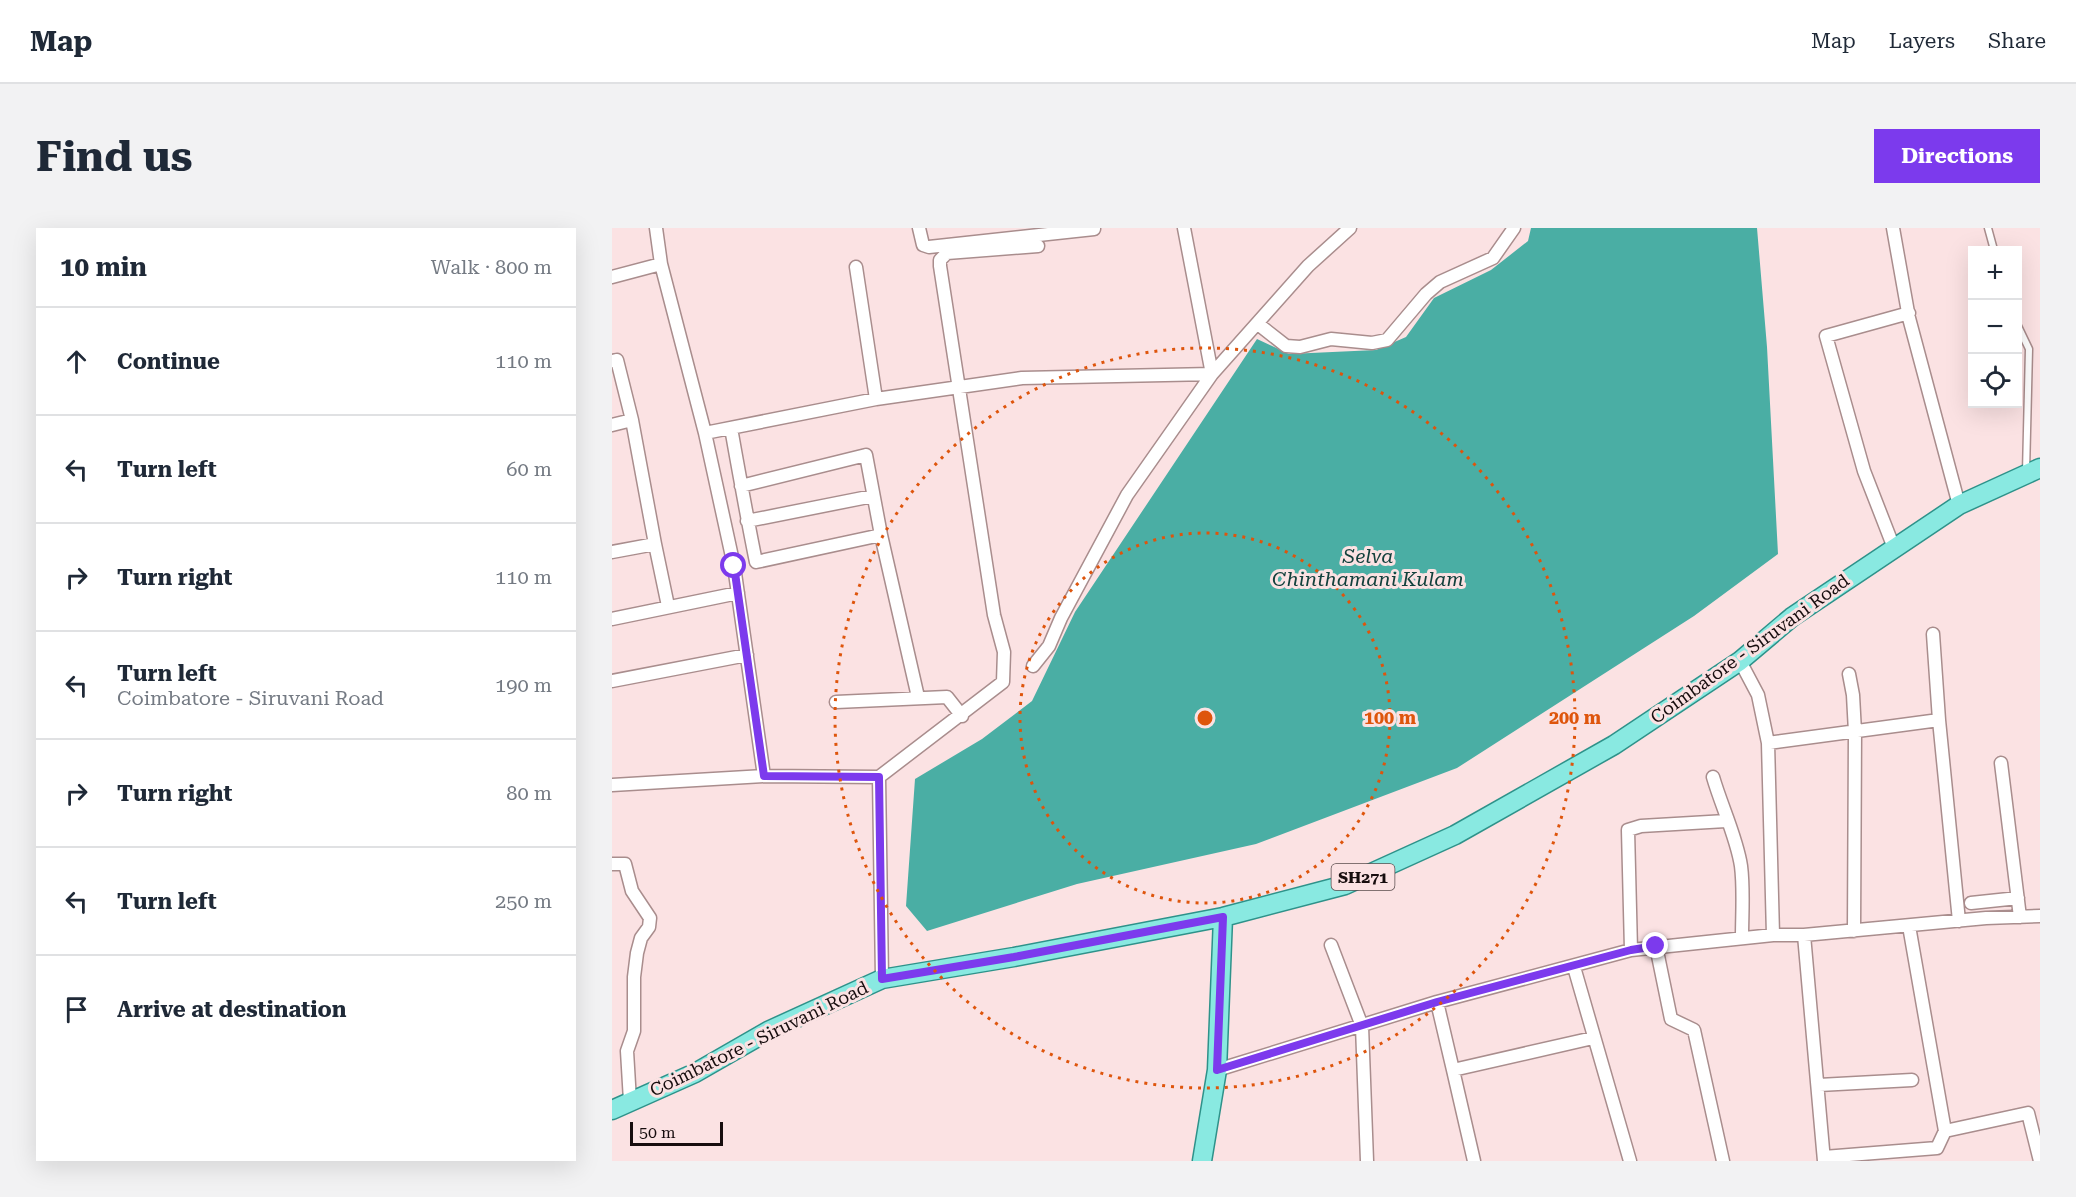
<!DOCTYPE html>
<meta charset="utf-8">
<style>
:root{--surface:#fff;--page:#f2f2f3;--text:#1f2937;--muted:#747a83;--line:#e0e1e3;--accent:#7c3aed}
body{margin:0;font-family:"Roboto Serif",serif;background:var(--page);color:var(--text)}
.controls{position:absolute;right:18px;top:18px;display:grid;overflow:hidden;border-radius:0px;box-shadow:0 6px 24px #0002}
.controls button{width:54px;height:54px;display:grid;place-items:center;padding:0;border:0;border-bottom:2px solid var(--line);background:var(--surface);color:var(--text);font:30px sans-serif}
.scale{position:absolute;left:18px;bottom:15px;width:93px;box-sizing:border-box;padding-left:6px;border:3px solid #170d0e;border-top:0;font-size:16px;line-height:21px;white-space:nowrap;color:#170d0e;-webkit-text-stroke:4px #fbe2e3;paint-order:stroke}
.stop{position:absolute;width:18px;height:18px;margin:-14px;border:4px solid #7c3aed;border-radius:50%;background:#fff}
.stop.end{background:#7c3aed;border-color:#fff;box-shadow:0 2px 6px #0008}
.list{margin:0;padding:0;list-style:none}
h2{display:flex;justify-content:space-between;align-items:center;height:78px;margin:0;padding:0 24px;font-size:26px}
h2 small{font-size:20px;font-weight:400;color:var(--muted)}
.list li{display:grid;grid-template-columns:39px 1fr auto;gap:18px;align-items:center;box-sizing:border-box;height:108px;padding:0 24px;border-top:2px solid var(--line)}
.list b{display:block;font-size:22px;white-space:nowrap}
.list p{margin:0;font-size:20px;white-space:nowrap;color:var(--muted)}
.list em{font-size:20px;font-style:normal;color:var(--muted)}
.icon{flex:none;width:33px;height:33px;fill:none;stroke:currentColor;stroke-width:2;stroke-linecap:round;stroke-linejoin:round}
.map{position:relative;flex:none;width:1428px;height:933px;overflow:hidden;border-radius:0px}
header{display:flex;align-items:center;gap:36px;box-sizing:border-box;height:84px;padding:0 30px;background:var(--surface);border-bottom:2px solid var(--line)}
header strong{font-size:28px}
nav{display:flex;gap:33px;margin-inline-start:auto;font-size:21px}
.intro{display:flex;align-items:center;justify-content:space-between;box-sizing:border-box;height:144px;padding:0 36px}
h1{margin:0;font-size:42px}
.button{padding:15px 27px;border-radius:0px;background:var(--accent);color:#fff;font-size:21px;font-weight:700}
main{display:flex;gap:36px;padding:0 36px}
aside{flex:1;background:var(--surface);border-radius:0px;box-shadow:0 6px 24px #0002}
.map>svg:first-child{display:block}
.water{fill:#4aaea4}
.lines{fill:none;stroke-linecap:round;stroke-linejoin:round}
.service-casing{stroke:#a98d8d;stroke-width:9}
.minor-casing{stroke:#a98d8d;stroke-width:15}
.primary-casing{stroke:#2e928a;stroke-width:21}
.service{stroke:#fff;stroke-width:6}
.minor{stroke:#fff;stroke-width:12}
.primary{stroke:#89e9e1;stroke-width:18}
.route{stroke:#7c3aed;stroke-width:8}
.ring{fill:none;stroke:#de550c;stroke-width:3;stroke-dasharray:3 6}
.labels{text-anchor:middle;stroke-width:6;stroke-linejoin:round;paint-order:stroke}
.shield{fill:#fbe2e3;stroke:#5b4d4e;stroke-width:1.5}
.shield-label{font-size:16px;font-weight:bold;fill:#170d0e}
.street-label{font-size:18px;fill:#170d0e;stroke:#fbe2e3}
.water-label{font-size:20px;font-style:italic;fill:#12403c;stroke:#fbe2e3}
.centre{fill:#de550c;stroke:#fbe2e3;stroke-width:3}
.ring-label{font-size:18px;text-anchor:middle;font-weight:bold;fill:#de550c;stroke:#fbe2e3;stroke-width:6;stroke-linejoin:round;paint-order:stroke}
</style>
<header>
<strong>Map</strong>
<nav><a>Map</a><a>Layers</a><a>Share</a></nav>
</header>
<div class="intro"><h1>Find us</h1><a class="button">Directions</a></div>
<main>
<aside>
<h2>10 min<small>Walk · 800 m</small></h2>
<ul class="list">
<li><svg class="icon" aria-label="ahead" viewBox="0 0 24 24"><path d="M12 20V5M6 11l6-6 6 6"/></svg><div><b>Continue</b></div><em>110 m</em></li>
<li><svg class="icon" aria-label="left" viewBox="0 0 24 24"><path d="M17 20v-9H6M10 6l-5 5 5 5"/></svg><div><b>Turn left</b></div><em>60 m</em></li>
<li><svg class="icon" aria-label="right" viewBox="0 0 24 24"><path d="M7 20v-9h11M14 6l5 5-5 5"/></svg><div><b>Turn right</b></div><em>110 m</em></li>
<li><svg class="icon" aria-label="left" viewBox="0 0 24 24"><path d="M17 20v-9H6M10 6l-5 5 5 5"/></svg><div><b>Turn left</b><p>Coimbatore - Siruvani Road</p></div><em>190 m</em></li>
<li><svg class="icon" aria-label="right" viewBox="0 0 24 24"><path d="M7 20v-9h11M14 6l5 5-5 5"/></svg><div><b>Turn right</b></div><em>80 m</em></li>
<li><svg class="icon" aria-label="left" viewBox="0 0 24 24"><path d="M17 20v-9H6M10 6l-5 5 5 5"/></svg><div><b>Turn left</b></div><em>250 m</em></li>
<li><svg class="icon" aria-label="arrive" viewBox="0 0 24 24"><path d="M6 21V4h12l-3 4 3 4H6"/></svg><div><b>Arrive at destination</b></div></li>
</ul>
</aside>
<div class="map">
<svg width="1428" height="933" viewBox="0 0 1428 933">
<rect width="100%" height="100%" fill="#fbe2e3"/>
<path class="water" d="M919,0H1145L1155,119L1166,326L1082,388L845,540L644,616L465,656L315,703L294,678L303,551L370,511L420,473L463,384L645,111L677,126L764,122L794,109L822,70L879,42L916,13Z"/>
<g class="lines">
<g class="service-casing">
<path id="service" d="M1376,0L1382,22
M1406,98L1417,121L1414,244"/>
</g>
<g class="minor-casing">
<path id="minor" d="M44,0L49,36
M307,0L311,17L317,19L482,1
M1281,0L1297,90L1347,277
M244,39L264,171
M0,49L49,36L93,205L122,338L152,548
M646,96L674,118L688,119L719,111L760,115L775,112L814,66L828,54L881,30L902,0
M0,133L5,132L20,192L43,316L0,324
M0,197L20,192
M119,200C127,245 135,290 144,334L269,307L254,227L129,258
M93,205L264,171L410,150L600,146L696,38L738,0
M135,293L261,268
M269,307L306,469
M43,316L56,378
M1282,320L1252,243L1214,108L1297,85
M0,391L126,365
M1128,433L1146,467L1156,515L1161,707
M421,438L437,418L449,390L515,267L600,146L572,0
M1237,446L1241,467L1243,504L1242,703
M0,453L135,427
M224,474L335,469L350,488
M1327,492L1347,693
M1156,515L1327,492L1321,406
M1389,535L1408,689
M267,549L391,454L392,424L382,387L328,38V32L335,25L426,18
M1101,549C1109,577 1125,610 1129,638C1132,661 1130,686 1130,709
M0,557L152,548L267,549L270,751
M0,636H13L20,663L38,690L37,699L29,710L25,725L22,749V803L15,823L18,873
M1359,675L1406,670
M1297,698L1333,903L1416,885L1428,933
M1192,707L1212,933
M719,717L750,798L755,933
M1044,718L1059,791L1082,802L1111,933
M1019,722L1016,602L1029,598L1114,593
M962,739L1018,933
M825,774L841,842
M605,842L825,774L1019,722L1161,707H1192L1374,690L1428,688
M1207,857L1300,852
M1212,929L1325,920L1333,903
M862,933L841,842L981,810"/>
</g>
<g class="primary-casing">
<path id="primary" d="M0,882L83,845L156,803L270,751L402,729L611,689L733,657L843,607L1002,517L1128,433L1180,389L1347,277L1428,240
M590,933L605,842L611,689"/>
</g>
<use href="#service" class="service"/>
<use href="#minor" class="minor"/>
<use href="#primary" class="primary"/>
</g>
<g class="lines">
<path class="route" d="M122,338L152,548L267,549L270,751L402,729L611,689L605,842L825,774L1019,722L1044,718"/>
</g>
<g class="ring">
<circle cx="593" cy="490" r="185"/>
<circle cx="593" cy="490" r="370"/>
</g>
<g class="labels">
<rect class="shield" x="719.5" y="636" width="63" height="26" rx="4.5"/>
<g class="shield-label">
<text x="751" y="655">SH271</text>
</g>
<g class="street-label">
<text transform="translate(1138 421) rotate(-36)" y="6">Coimbatore - Siruvani Road</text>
<text transform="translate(147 811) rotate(-26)" y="6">Coimbatore - Siruvani Road</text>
</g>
<g class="water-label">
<text x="756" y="335">Selva<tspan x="756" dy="23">Chinthamani Kulam</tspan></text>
</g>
</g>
<circle cx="593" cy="490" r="9" class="centre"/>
<g class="ring-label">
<text x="778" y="496">100 m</text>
<text x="963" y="496">200 m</text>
</g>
</svg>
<div class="controls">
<button>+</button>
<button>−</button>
<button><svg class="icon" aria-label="locate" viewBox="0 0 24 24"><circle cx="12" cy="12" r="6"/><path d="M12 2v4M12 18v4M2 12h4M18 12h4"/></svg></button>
</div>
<div class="scale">50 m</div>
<div class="stop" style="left:122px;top:338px"></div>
<div class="stop end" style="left:1044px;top:718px"></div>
</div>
</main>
